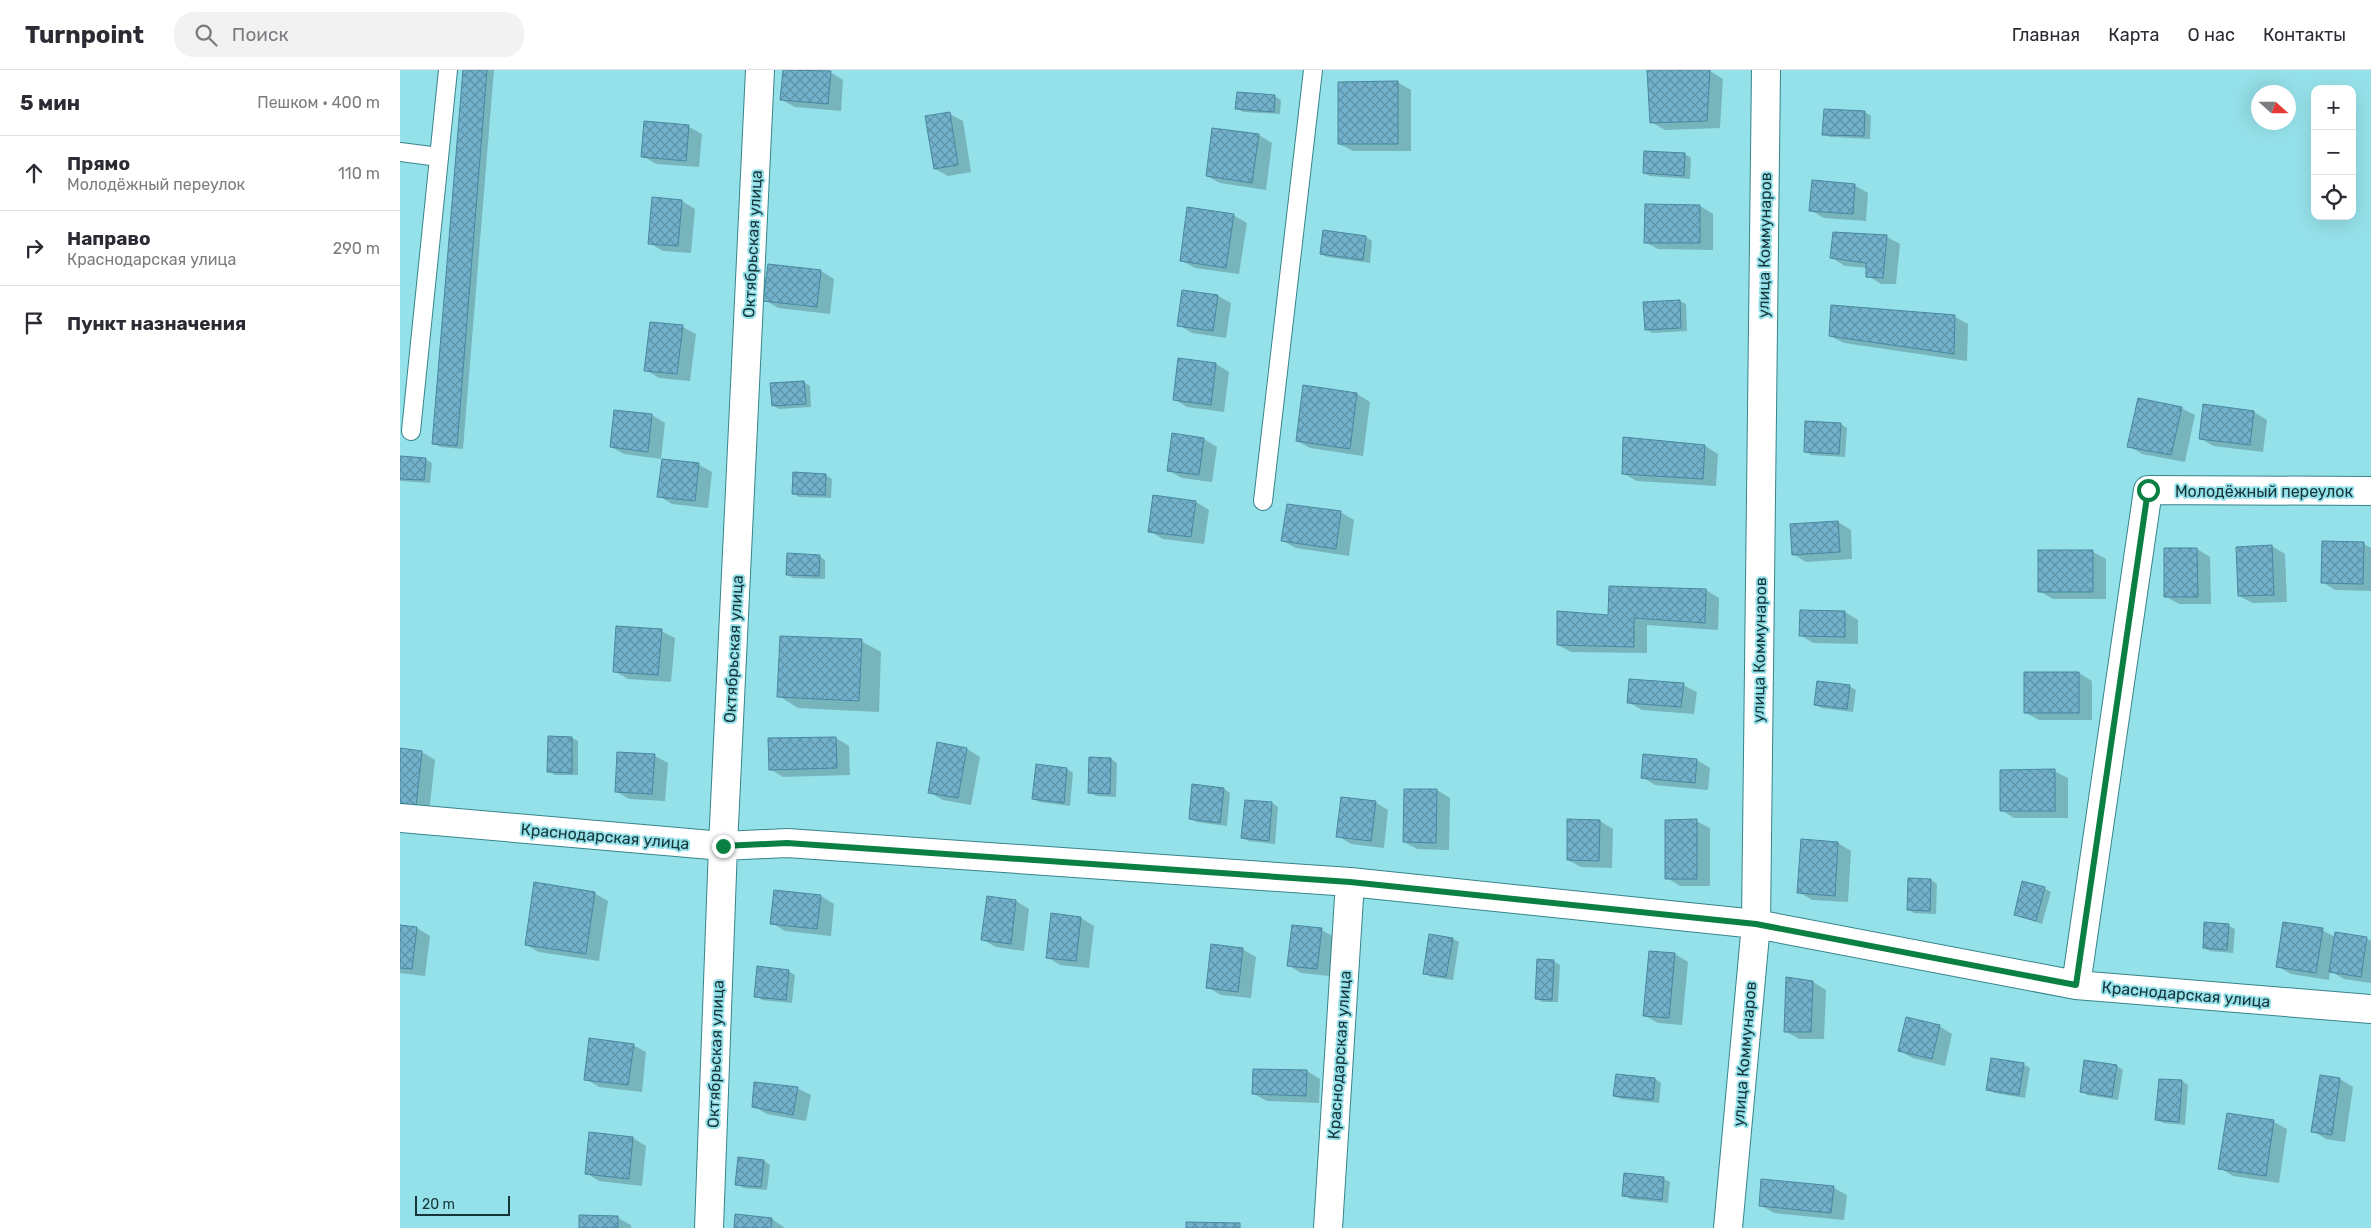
<!DOCTYPE html>
<html lang="ru">
<meta charset="utf-8">
<style>
:root{--surface:#fff;--page:#f2f2f3;--text:#2b2b33;--muted:#7c7c81;--line:#e1e1e2}
body{margin:0;font-family:Rubik,sans-serif;background:var(--page);color:var(--text)}
.controls{position:absolute;right:15px;top:15px;display:grid;overflow:hidden;border-radius:10px;box-shadow:0 5px 20px #0002}
.controls button{width:45px;height:45px;display:grid;place-items:center;padding:0;border:0;border-bottom:1px solid var(--line);background:var(--surface);color:var(--text);font:25px sans-serif}
.compass{position:absolute;left:1851px;top:15px;width:45px;height:45px;border-radius:50%;background:var(--surface);box-shadow:0 5px 20px #0002;rotate:111deg}
.scale{position:absolute;left:15px;bottom:12px;width:95px;box-sizing:border-box;padding-left:5px;border:2px solid #163539;border-top:0;font-size:14px;line-height:18px;white-space:nowrap;color:#163539;-webkit-text-stroke:4px #95e1ea;paint-order:stroke}
.stop{position:absolute;width:15px;height:15px;margin:-11px;border:4px solid #0b8043;border-radius:50%;background:#fff}
.stop.end{background:#0b8043;border-color:#fff;box-shadow:0 1px 5px #0008}
.list{margin:0;padding:0;list-style:none}
h2{display:flex;justify-content:space-between;align-items:center;height:65px;margin:0;padding:0 20px;font-size:21px}
h2 small{font-size:16px;font-weight:400;color:var(--muted)}
.list li{display:grid;grid-template-columns:32px 1fr auto;gap:15px;align-items:center;box-sizing:border-box;height:75px;padding:0 20px;border-top:1px solid var(--line)}
.list b{display:block;font-size:19px;white-space:nowrap}
.list p{margin:0;font-size:16px;white-space:nowrap;color:var(--muted)}
.list em{font-size:16px;font-style:normal;color:var(--muted)}
.icon{flex:none;width:28px;height:28px;fill:none;stroke:currentColor;stroke-width:2;stroke-linecap:round;stroke-linejoin:round}
.map{position:relative;flex:none;width:1971px;height:1158px;overflow:hidden}
header{display:flex;align-items:center;gap:30px;box-sizing:border-box;height:70px;padding:0 25px;background:var(--surface);border-bottom:1px solid var(--line)}
header strong{font-size:24px}
nav{display:flex;gap:28px;margin-inline-start:auto;font-size:18px}
.search{width:350px;height:45px;background:var(--page);display:flex;align-items:center;gap:12px;box-sizing:border-box;padding:0 18px;border-radius:20px;color:var(--muted);font-size:19px}
main{display:flex}
aside{flex:1;background:var(--surface)}
.map>svg:first-child{display:block}
.shadow{fill:#0003}
.building{fill:url(#building-cross-hatch);stroke:#4888a0}
.lines{fill:none;stroke-linecap:round;stroke-linejoin:round}
.service-casing{stroke:#37848c;stroke-width:20}
.minor-casing{stroke:#37848c;stroke-width:30}
.service{stroke:#fff;stroke-width:18}
.minor{stroke:#fff;stroke-width:28}
.route{stroke:#0b8043;stroke-width:6}
.labels{text-anchor:middle;stroke-width:4;stroke-linejoin:round;paint-order:stroke}
.street-label{font-size:16px;fill:#163539;stroke:#95e1ea}
</style>
<header>
<strong>Turnpoint</strong>
<div class="search"><svg class="icon" aria-label="search" viewBox="0 0 24 24"><circle cx="10" cy="10" r="6"/><path d="M15 15l6 6"/></svg>Поиск</div>
<nav><a>Главная</a><a>Карта</a><a>О нас</a><a>Контакты</a></nav>
</header>
<main>
<aside>
<h2>5 мин<small>Пешком · 400 m</small></h2>
<ul class="list">
<li><svg class="icon" aria-label="ahead" viewBox="0 0 24 24"><path d="M12 20V5M6 11l6-6 6 6"/></svg><div><b>Прямо</b><p>Молодёжный переулок</p></div><em>110 m</em></li>
<li><svg class="icon" aria-label="right" viewBox="0 0 24 24"><path d="M7 20v-9h11M14 6l5 5-5 5"/></svg><div><b>Направо</b><p>Краснодарская улица</p></div><em>290 m</em></li>
<li><svg class="icon" aria-label="arrive" viewBox="0 0 24 24"><path d="M6 21V4h12l-3 4 3 4H6"/></svg><div><b>Пункт назначения</b></div></li>
</ul>
</aside>
<div class="map">
<svg width="1971" height="1158" viewBox="0 0 1971 1158">
<defs>
<pattern id="building-cross-hatch" width="8" height="8" patternUnits="userSpaceOnUse" patternTransform="scale(1.25)"><rect width="8" height="8" fill="#72b2cc"/><path d="M0 0l8 8M0 8l8-8" fill="none" stroke="#5d92a7"/></pattern>
</defs>
<rect width="100%" height="100%" fill="#95e1ea"/>
<path class="shadow" d="M64,0H94L63,379L40,377L34,373Z
M384,0L430,2L443,10L441,41L395,37L382,30Z
M1248,0L1310,1L1323,9L1320,58L1265,60L1251,52Z
M997,12L1011,20V81H953L939,74Z
M874,26L881,30L880,44L843,42L837,38Z
M1465,42L1471,46L1470,69L1430,67L1424,64Z
M550,44L563,51L571,102L548,106L535,99Z
M289,57L302,64L299,97L256,94L243,86Z
M813,59L859,65L872,73L866,120L820,113L807,106Z
M1285,84L1291,88L1290,109L1250,106L1244,103Z
M1454,115L1468,123L1466,151L1424,148L1410,140Z
M282,131L295,139L291,183L263,181L249,173Z
M1246,135L1300,136L1313,144V180L1258,179L1245,172Z
M833,145L847,153L839,204L795,198L782,191Z
M924,162L966,167L972,171L970,193L927,187L921,184Z
M1487,167L1500,174L1496,214H1481L1468,206V198L1445,196L1432,188Z
M421,201L434,209L430,244L378,238L365,230Z
M818,226L831,233L826,268L792,263L779,255Z
M1279,231L1286,234L1287,261L1252,263L1246,259Z
M1432,236L1555,247L1568,254L1567,291L1444,273L1430,266Z
M283,257L296,264L290,311L259,308L246,300Z
M816,294L829,302L824,342L787,337L774,329Z
M404,312L410,316L411,337L379,339L373,335Z
M957,324L970,332L963,386L910,378L897,371Z
M1781,338L1795,345L1785,392L1742,384L1729,376Z
M215,341L252,345L265,353L261,389L224,384L211,377Z
M1854,342L1867,350L1863,382L1813,376L1800,368Z
M1441,354L1447,358L1445,387L1411,385L1405,381Z
M773,365L804,369L817,377L812,412L782,408L769,401Z
M1305,376L1318,384L1316,416L1237,411L1224,404Z
M0,387L25,389L32,393L30,413L0,411Z
M263,390L299,395L312,402L308,438L272,434L259,426Z
M425,405L432,409L431,428L399,427L393,423Z
M796,432L809,440L804,474L763,469L749,461Z
M940,442L954,450L949,486L896,478L883,471Z
M1438,452L1451,460L1452,489L1406,492L1393,484Z
M1964,474L1971,478V521L1935,520L1922,512Z
M1872,476L1885,484L1887,532L1853,533L1839,526Z
M1797,479L1810,487L1811,534H1779L1765,526Z
M1693,482L1706,489V529H1653L1639,521Z
M419,486L425,490V509L393,508L387,504Z
M1211,517L1306,520L1319,528L1318,560L1247,555V583L1171,582L1158,575L1209,546Z
M1401,541L1445,542L1458,550V574L1413,573L1400,565Z
M261,561L275,568L271,612L228,609L214,601Z
M461,571L481,582L479,642L398,638L379,626Z
M1626,603H1679L1692,611V650H1639L1626,643Z
M1283,615L1297,622L1294,644L1242,640L1228,632Z
M1449,616L1456,620L1453,642L1421,638L1415,634Z
M172,668L178,671V705H155L149,701Z
M436,668L449,676L450,705L383,707L370,699Z
M0,679L22,682L35,690L29,743L0,740Z
M567,679L580,687L571,735L543,730L529,722Z
M1244,685L1297,690L1310,698L1308,720L1255,715L1242,707Z
M255,686L268,693L265,731L229,729L216,721Z
M711,689L717,693L716,727L696,726L689,722Z
M637,696L667,699L673,703L670,736L639,732L633,729Z
M1654,701L1668,708V748H1614L1601,740Z
M824,719L830,723L827,756L796,752L790,748Z
M1005,720H1037L1050,728L1049,780L1017,779L1004,772Z
M975,732L988,740L984,778L951,774L938,766Z
M872,733L878,737L875,774L849,771L842,768Z
M1200,751L1213,759L1212,798L1181,797L1168,790Z
M1296,751L1310,758V816H1280L1267,808Z
M1402,771L1438,773L1451,781L1448,832L1412,830L1399,822Z
M1531,810L1537,814L1536,844L1514,843L1508,839Z
M1644,818L1651,822L1642,854L1615,845Z
M194,823L208,831L199,891L139,882L126,875Z
M421,826L434,834L431,866L385,861L372,853Z
M588,828L616,831L629,839L624,881L596,877L583,870Z
M681,848L694,856L689,898L660,895L647,887Z
M0,856L17,858L30,866L25,906L0,903Z
M1829,856L1835,859L1833,883L1810,881L1804,878Z
M921,860L935,867L930,906L901,903L888,895Z
M1922,860L1935,867L1966,868L1971,871V913L1944,909L1930,901L1929,910L1891,904L1877,896Z
M1053,869L1059,872L1053,910L1031,907L1025,903Z
M842,879L856,887L851,928L821,925L807,917Z
M1250,882L1275,884L1288,892L1282,955L1258,953L1244,945Z
M1153,891L1160,895L1158,932H1142L1136,928Z
M388,901L395,905L392,933L362,930L356,926Z
M1413,912L1426,920L1424,969H1399L1385,961Z
M1539,956L1552,964L1545,996L1513,988L1500,981Z
M233,975L246,982L242,1022L199,1017L186,1009Z
M1623,994L1630,998L1625,1028L1594,1023L1588,1019Z
M1717,996L1723,1000L1718,1030L1687,1025L1681,1021Z
M907,1001L920,1009L919,1033L867,1031L854,1024Z
M1217,1005L1255,1009L1261,1013L1259,1033L1221,1029L1214,1026Z
M1921,1007L1940,1009L1953,1017L1945,1072L1926,1069L1913,1061Z
M1782,1011L1788,1015L1785,1055L1763,1053L1757,1049Z
M397,1018L411,1025L406,1051L367,1044L353,1036Z
M1828,1044L1874,1052L1887,1059L1879,1113L1833,1106L1820,1098Z
M191,1063L233,1068L246,1076L242,1116L199,1111L186,1103Z
M364,1091L370,1095L367,1120L343,1118L337,1114Z
M1264,1109L1270,1112L1268,1133L1230,1129L1224,1125Z
M1434,1118L1447,1125L1444,1150L1374,1143L1360,1135Z
M218,1148L231,1155V1158H180Z
M372,1149L385,1158H335Z"/>
<path class="building" d="M63,0H87L57,376L32,374Z
M383,0L431,1L428,34L380,30Z
M1247,0H1310L1307,51L1250,53Z
M998,11V74H938V12Z
M837,22L875,25L874,42L835,39Z
M1424,39L1465,41L1464,66L1422,65Z
M550,42L558,95L534,99L525,46Z
M244,51L289,55L286,91L241,87Z
M812,58L859,64L852,113L806,106Z
M1244,81L1285,83L1284,106L1243,103Z
M1412,110L1455,114L1453,144L1409,141Z
M252,127L282,130L278,176L248,174Z
M1245,134L1300,135V173H1244Z
M787,137L834,144L826,198L780,191Z
M923,160L966,166L963,190L920,184Z
M1433,162L1487,165L1483,208L1466,207V193L1430,188Z
M368,194L421,200L417,237L363,231Z
M782,220L818,225L813,261L777,256Z
M1280,230L1281,258L1245,260L1243,232Z
M1431,235L1555,245L1554,284L1429,266Z
M250,252L283,255L277,304L244,301Z
M778,288L816,293L811,335L773,330Z
M404,311L406,334L372,336L370,313Z
M903,315L957,323L950,379L896,371Z
M1738,328L1782,337L1771,385L1727,377Z
M1803,334L1854,341L1850,375L1799,369Z
M214,340L252,344L248,382L210,377Z
M1405,351L1441,353L1439,384L1404,382Z
M772,363L804,368L799,405L767,401Z
M1223,367L1305,375L1303,409L1222,404Z
M0,386L26,388L24,410L0,409Z
M262,389L299,393L295,431L257,427Z
M393,402L426,404L425,425L392,424Z
M753,425L796,431L791,467L748,462Z
M887,434L941,441L936,479L881,471Z
M1438,451L1440,482L1392,485L1390,454Z
M1922,471L1964,472L1963,514L1921,513Z
M1872,475L1874,525L1838,526L1836,477Z
M1764,478H1797L1798,527H1764Z
M1638,480H1693V522H1638Z
M387,483L420,485L419,506L386,505Z
M1209,516L1306,519L1305,553L1234,548V577L1157,575V541L1208,545Z
M1400,540L1445,541V567L1399,566Z
M216,556L262,559L258,605L213,602Z
M380,566L462,569L459,631L377,627Z
M1624,602H1679V643H1624Z
M1229,609L1284,613L1281,637L1227,633Z
M1417,611L1450,615L1447,639L1414,635Z
M148,666L172,667V703L147,702Z
M436,667L437,698L369,700L368,668Z
M537,672L567,678L558,728L528,723Z
M0,678L22,681L16,737L0,735Z
M217,682L255,684L252,724L215,722Z
M1243,684L1297,689L1295,713L1241,708Z
M689,687L711,688L710,724L688,723Z
M636,694L667,698L664,733L632,729Z
M1655,699V741H1600V700Z
M792,714L824,718L820,753L789,749Z
M1004,719H1037L1036,773L1003,772Z
M941,727L976,731L971,771L936,767Z
M845,730L872,732L869,771L841,768Z
M1167,749L1200,750L1199,791L1167,790Z
M1297,749V809H1265V750Z
M1401,769L1438,772L1435,826L1397,823Z
M1508,808L1531,809L1530,841L1507,840Z
M1622,811L1645,817L1636,851L1614,845Z
M134,812L195,822L186,884L125,875Z
M374,820L421,825L417,859L370,854Z
M587,826L616,830L611,874L581,870Z
M651,843L681,847L676,891L646,888Z
M1804,852L1829,854L1827,880L1803,878Z
M1883,852L1923,858L1916,903L1876,897Z
M0,855L17,857L12,899L0,898Z
M892,855L922,858L917,899L887,896Z
M1935,862L1967,867L1961,907L1929,902Z
M1029,864L1053,868L1046,907L1023,904Z
M811,874L843,878L838,922L806,918Z
M1249,881L1275,883L1269,948L1243,946Z
M1137,889L1154,890L1152,930L1135,929Z
M357,896L389,900L386,930L354,927Z
M1386,907L1413,911L1411,962H1384Z
M1506,947L1540,955L1532,989L1498,981Z
M189,968L234,974L228,1015L184,1010Z
M1591,988L1624,993L1619,1025L1586,1020Z
M1684,990L1717,995L1712,1027L1680,1022Z
M853,999L907,1000L906,1026L852,1024Z
M1216,1004L1255,1008L1253,1030L1213,1026Z
M1920,1005L1940,1008L1932,1065L1911,1062Z
M1759,1009L1782,1010L1779,1052L1755,1050Z
M354,1012L398,1017L393,1045L352,1037Z
M1827,1043L1874,1050L1866,1106L1818,1099Z
M189,1062L233,1067L229,1109L185,1104Z
M338,1087L364,1090L361,1117L335,1115Z
M1224,1103L1264,1107L1262,1130L1222,1126Z
M1361,1109L1434,1116L1431,1143L1359,1136Z
M335,1144L372,1148L371,1158H334Z
M179,1145L218,1146V1158H179Z
M786,1152L840,1153V1158H786Z"/>
<g class="lines">
<g class="service-casing">
<path id="service" d="M0,82L39,87
M11,361L48,0
M863,431L913,0"/>
</g>
<g class="minor-casing">
<path id="minor" d="M0,748L323,776L387,773L950,812L1356,854L1676,915L1971,939
M1676,915L1748,420L1971,421
M309,1158L323,776L360,0
M928,1158L950,812
M1328,1158L1356,854L1366,0"/>
</g>
<use href="#service" class="service"/>
<use href="#minor" class="minor"/>
</g>
<g class="lines">
<path class="route" d="M323,776L387,773L950,812L1356,854L1676,915L1748,420"/>
</g>
<g class="labels">
<g class="street-label">
<text transform="translate(352 174) rotate(-87)" y="6">Октябрьская улица</text>
<text transform="translate(1364 175) rotate(-89)" y="6">улица Коммунаров</text>
<text x="1864" y="427">Молодёжный переулок</text>
<text transform="translate(333 579) rotate(-87)" y="6">Октябрьская улица</text>
<text transform="translate(1359 580) rotate(-89)" y="6">улица Коммунаров</text>
<text transform="translate(205 766) rotate(5)" y="6">Краснодарская улица</text>
<text transform="translate(1786 924) rotate(5)" y="6">Краснодарская улица</text>
<text transform="translate(315 984) rotate(-88)" y="6">Октябрьская улица</text>
<text transform="translate(1344 984) rotate(-85)" y="6">улица Коммунаров</text>
<text transform="translate(939 985) rotate(-86)" y="6">Краснодарская улица</text>
</g>
</g>
</svg>
<div class="controls">
<button>+</button>
<button>−</button>
<button><svg class="icon" aria-label="locate" viewBox="0 0 24 24"><circle cx="12" cy="12" r="6"/><path d="M12 2v4M12 18v4M2 12h4M18 12h4"/></svg></button>
</div>
<svg class="compass" viewBox="-18 -18 36 36"><path d="M0-13l5 13h-10z" fill="#e53935"/><path d="M0 13l5-13h-10z" fill="#7c7c81"/></svg>
<div class="scale">20 m</div>
<div class="stop" style="left:1748px;top:420px"></div>
<div class="stop end" style="left:323px;top:776px"></div>
</div>
</main>
